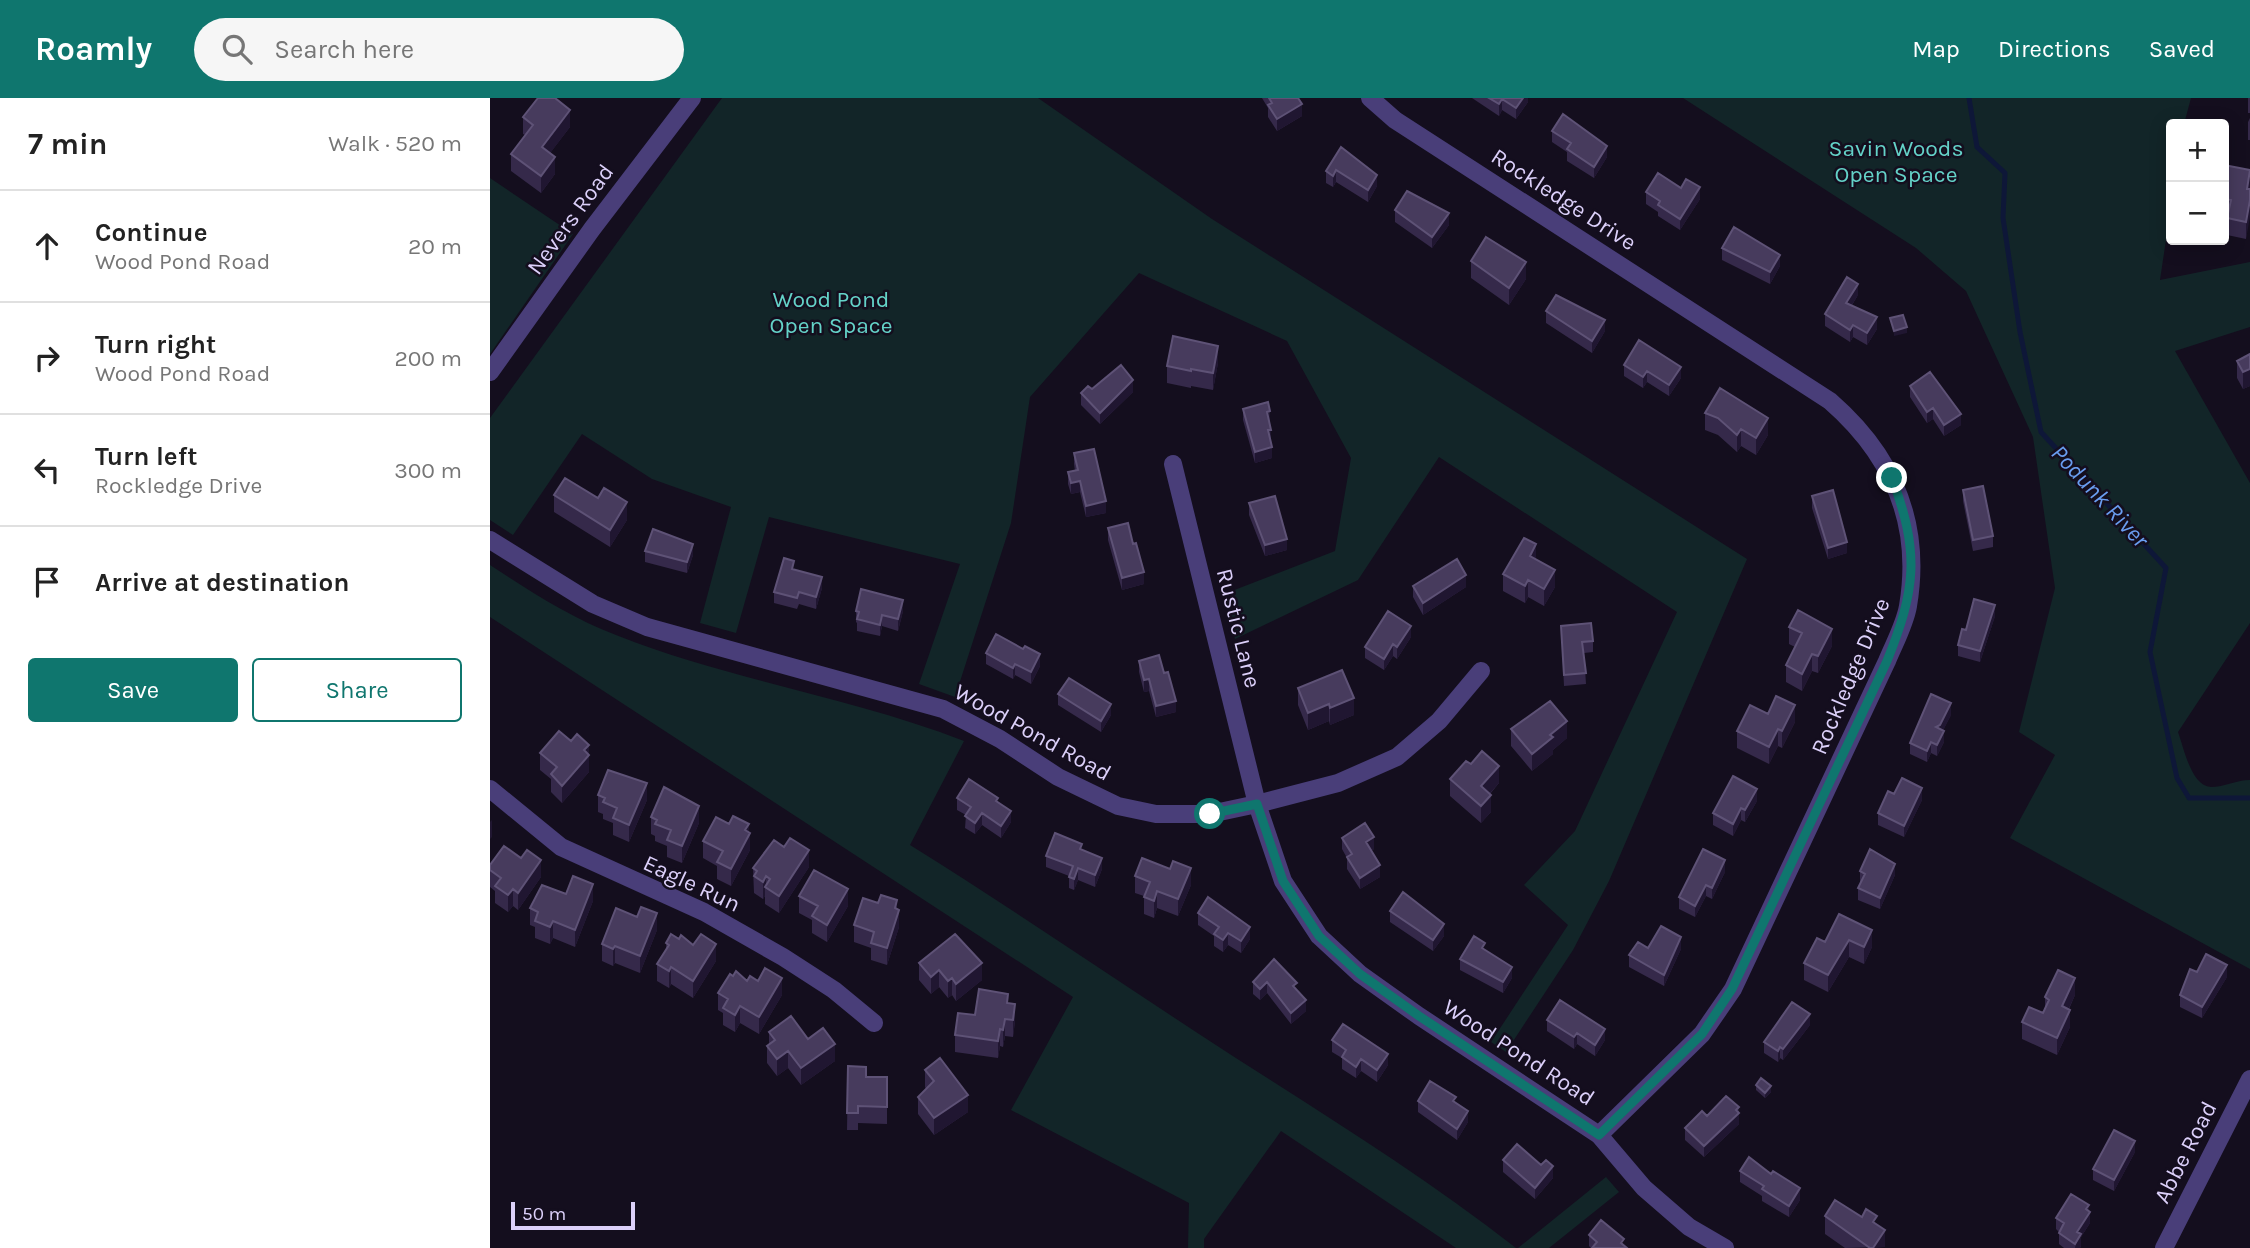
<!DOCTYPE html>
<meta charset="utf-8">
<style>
:root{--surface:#fff;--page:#f6f6f6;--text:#222;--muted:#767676;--line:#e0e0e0;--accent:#0f766e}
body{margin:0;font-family:Karla,sans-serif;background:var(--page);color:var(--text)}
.controls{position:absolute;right:21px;top:21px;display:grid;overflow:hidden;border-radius:7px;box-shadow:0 4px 18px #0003}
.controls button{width:63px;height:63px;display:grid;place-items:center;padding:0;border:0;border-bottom:2px solid var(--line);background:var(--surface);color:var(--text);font:35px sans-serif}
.scale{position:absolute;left:21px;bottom:18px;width:124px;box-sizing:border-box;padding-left:7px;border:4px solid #dcd0fa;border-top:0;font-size:19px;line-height:24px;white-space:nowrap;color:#dcd0fa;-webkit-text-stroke:5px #140e1e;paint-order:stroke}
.stop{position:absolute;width:21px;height:21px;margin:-16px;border:5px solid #0f766e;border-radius:50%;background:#fff}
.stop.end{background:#0f766e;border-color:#fff;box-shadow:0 2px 7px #0008}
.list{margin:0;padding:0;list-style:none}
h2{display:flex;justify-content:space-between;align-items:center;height:91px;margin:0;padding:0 28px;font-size:30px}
h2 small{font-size:23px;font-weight:400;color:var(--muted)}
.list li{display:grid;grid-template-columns:46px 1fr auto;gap:21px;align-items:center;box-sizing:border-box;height:112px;padding:0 28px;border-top:2px solid var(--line)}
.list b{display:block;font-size:26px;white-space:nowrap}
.list p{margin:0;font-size:23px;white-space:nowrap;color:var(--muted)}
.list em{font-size:23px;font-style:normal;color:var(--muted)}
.actions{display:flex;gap:14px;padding:21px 28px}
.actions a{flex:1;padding:16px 0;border:2px solid var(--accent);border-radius:7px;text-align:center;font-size:24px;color:var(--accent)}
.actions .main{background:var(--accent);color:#fff}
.icon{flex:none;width:38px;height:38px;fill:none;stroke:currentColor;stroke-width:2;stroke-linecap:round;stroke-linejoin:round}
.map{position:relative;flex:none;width:1760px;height:1150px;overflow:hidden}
header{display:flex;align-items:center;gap:42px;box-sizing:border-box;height:98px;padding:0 35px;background:var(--accent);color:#fff}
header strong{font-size:33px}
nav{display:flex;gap:38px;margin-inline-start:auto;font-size:24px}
.search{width:490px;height:63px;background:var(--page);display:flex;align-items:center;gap:18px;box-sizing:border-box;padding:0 24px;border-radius:38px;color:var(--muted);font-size:26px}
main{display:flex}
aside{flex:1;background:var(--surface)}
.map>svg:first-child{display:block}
.green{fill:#122528}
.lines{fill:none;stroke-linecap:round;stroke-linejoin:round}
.stream{stroke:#0e1738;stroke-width:5}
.minor{stroke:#493e79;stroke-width:18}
.wall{fill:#35294a}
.shaded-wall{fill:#201631}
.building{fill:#473b5d;stroke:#5e5276;stroke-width:2}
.route{stroke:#0f766e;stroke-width:9}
.labels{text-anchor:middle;stroke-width:5;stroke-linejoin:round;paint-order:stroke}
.park-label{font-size:23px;fill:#64d2c8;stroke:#140e1e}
.street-label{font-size:23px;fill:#dcd0fa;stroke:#140e1e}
.water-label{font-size:24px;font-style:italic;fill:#699df0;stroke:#140e1e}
</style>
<header>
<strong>Roamly</strong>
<div class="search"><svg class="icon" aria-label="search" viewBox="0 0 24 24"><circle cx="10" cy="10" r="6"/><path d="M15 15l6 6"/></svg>Search here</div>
<nav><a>Map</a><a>Directions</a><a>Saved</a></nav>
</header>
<main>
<aside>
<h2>7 min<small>Walk · 520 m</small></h2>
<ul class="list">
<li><svg class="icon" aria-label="ahead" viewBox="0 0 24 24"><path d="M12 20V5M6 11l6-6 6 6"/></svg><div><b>Continue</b><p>Wood Pond Road</p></div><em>20 m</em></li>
<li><svg class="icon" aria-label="right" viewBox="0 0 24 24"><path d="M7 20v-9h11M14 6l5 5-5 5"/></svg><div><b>Turn right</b><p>Wood Pond Road</p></div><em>200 m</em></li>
<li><svg class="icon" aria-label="left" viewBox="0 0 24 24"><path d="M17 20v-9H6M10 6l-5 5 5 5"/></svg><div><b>Turn left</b><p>Rockledge Drive</p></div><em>300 m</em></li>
<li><svg class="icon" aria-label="arrive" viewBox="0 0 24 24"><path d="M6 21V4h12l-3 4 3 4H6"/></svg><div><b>Arrive at destination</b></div></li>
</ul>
<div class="actions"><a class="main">Save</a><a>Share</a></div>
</aside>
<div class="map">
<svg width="1760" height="1150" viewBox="0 0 1760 1150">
<rect width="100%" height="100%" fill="#140e1e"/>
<path class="green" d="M232,0H548L722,121L1257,461L1119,783L1083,852L1016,954L1001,944L1078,827L1034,787L1085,733L1187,514L949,359L868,482L745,541L734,496L845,453L861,360L797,243L649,175L540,299L521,425L465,599L429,586L470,466L279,419L246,535L210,525L241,409L162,381L92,336L23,437L0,422V320Z
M1193,0H1701L1694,26H1681V108L1670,182L1760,164V229L1685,253L1760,385V525L1688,634C1694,650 1701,688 1721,689C1734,689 1747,682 1760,682V871L1520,740L1565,657L1529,634L1565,490L1543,339L1476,193L1426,150Z
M0,80L83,136L0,256Z
M0,467C40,493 81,520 126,537C239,582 361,599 474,643L420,747C518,808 613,873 709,936C816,1006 925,1071 1026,1150H966L791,1033L714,1141V1150H698L699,1105L521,1012L583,899L0,519Z
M1116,1079L1129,1094L1059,1150H1028Z"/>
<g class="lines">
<path class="stream" d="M1479,0L1487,49L1515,75L1513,120L1530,234L1551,334L1676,470L1660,554L1687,680L1699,700H1760"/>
<path class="minor" d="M880,0L905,22L1340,303C1402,357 1432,425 1418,508C1415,526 1404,546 1397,563L1243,891L1212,936L1109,1037
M0,274L102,131L202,0
M683,366L767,706L793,783L829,838L870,876L929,918L1109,1037L1154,1090L1199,1129L1235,1150
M0,442L103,506L157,529L453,611L510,641L568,679L628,708L666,716H720L767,706L848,685L907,659L949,623L991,573
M0,691L71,749L214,814L293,859L344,892L384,925
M1674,1150L1760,981"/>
</g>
<path class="wall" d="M772,0H808L812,18L787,33L778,19V10Z
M982,0H1038V4L1026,21L1012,12L1009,18Z
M1758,0H1760V15H1758Z
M33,19L80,29L60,55L65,76L51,95L21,73V56L35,37L33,36Z
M1760,20V42H1758V24Z
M1062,33L1117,59L1104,80L1077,63V54L1062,44Z
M851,49L887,88L878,104L846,84L843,89L836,85V73Z
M1734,67L1760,89L1756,141L1737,137L1738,118H1734Z
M1156,94L1210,101L1190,132L1168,118V114L1156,106Z
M905,112L959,127L942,150L905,124Z
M1232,150L1290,168L1280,186L1232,162Z
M981,163L1036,181L1019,207L981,180Z
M1368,197L1362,207L1387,231L1377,247L1363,239L1360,244L1335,228V216Z
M1056,213L1115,233L1102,255L1056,225Z
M1760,256V288L1753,291L1747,280V263Z
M728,265L723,292L701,288V290L677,285V268Z
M1134,267L1191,280L1179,298L1157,284L1153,290L1134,278Z
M1420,288L1471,327L1454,338L1443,321L1437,325L1420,299Z
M602,291L643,294L610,326L591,307V295Z
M753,311L780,325L782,360L765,365L753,322Z
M1215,315L1278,337L1266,357L1251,348L1247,354L1228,337L1215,332Z
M584,355L616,415L596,419L590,394L581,396L578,386V374L585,373L584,366Z
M1473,392L1503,438V449L1483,453L1473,403Z
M64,397L108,400L137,422L120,449L64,414Z
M1322,398L1357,455L1338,461L1322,410Z
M759,405L797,452L775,458L759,417Z
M618,430L654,486L632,492L618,442Z
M155,453L203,457L197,475L155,464Z
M1046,461L1065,489L1054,508L1038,499L1035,505L1013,493V476Z
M304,471L332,490L326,511L309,506L307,511L284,505V494Z
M923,488L976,489L933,517L923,499Z
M366,513H413L408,533L392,528L390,538L367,533V525L366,524Z
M1505,518L1490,564L1468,558V547L1476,532Z
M1071,528L1103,543V554L1094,555L1096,586L1074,588Z
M1299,529L1342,548L1328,575L1322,573L1312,593L1296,584V567L1305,549L1299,546Z
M921,539L907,561L903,558L894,572L875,560V549Z
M496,555L550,568L541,586L525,577L523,581L496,566Z
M649,563L686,614L666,619L659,593L654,594L649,574Z
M808,590L864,617L840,627L839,623L818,632L808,607Z
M568,596L621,617L611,634L568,607Z
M1278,616L1305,624L1292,650L1288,648L1279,666L1247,650V633Z
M1461,617L1453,632L1454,644L1447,658L1441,655L1437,664L1420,656V645Z
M1021,631L1077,640L1063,652V656L1042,673L1021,648Z
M81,643L99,647V674L72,705L61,694V681L50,672V655Z
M960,681L1009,685L1000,696L1001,714L991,725L960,698Z
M1404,696L1432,702L1414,739L1388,727V715Z
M108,697L157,702L139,744L123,737V725L113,721V716L108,714Z
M467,700L521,724L511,740L492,727L485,736L475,730L476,717L467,712Z
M1267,703L1255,724L1251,722L1243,738L1223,727V715Z
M161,719L209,725L192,765L177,759V748L165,743V738L161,736Z
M239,726L259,734L260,752L241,788L227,781V768L213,760V743Z
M852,740L884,751L881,753L890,779L870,791L857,771V760L852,751Z
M592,752L612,771L605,789L588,782L584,792L579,790V778L556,769V758Z
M0,767L51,779L28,812L23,808L18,814L5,805V793L0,789Z
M319,769L289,815L275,806V798L273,801L264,795L263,770Z
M1370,773L1405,777L1390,811L1368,802V790L1371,785H1370Z
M1235,774L1222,801L1216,798L1205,819L1189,811V799Z
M645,778L701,787L688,818L667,810L664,820L654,816V798L645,795Z
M76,796L103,803L85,849L63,840L60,846L45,840V829L40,827V810Z
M309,798L358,808L337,844L322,835V822L309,815Z
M407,811L409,829L397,867L381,862V850L364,844V827Z
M900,813L954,838L943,853L900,824Z
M708,815L760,841L751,855L738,847L733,854L724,848V838L708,827Z
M1349,816L1382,849L1374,866L1359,859L1338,894L1314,882V865L1335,844Z
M167,832L150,875L125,865L123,868L112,863V846Z
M189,841L203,847L226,863L203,900L181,886L179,890L167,883V866L176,853V845Z
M1158,850L1191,851L1174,888L1139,869V857Z
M995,852L1022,880L1013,895L970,872V861Z
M784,861L807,892L816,913L801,926L777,895L770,902L763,896V884Z
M429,865L492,882L466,903L462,897L458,900L449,889L441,896L429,882Z
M1737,879L1712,920L1690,909V897Z
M257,883L292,897L269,936L250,925L245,934L233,927V915L228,912V895Z
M1585,897L1579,911L1580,929L1567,957L1532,941V924L1553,915L1555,910V899Z
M518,906L525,923L523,939L515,938L513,949L510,948L508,960L465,954V937L485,917Z
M1057,922L1115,942L1105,958L1087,946L1084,951L1057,933Z
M1320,927L1293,962L1290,960L1288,964L1274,955V944Z
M279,934L318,941L345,963L311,987L298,970L287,978L277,965V948L279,947Z
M842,942L898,967L887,984L871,973L866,980L852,971V960L842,954Z
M358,968L376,979H397V1026L368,1025V1032H357Z
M435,972L478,1014L444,1037L428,1016V999L436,991L435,989Z
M1266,987L1281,994L1275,1000L1266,992Z
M928,1003L978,1024L967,1042L928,1014Z
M1249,1009V1026L1214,1059L1195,1042V1030L1217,1018Z
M1645,1054L1624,1093L1603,1082V1071Z
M1013,1062L1051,1067L1063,1080L1045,1101L1013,1074Z
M1250,1073L1310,1102L1299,1119L1272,1103V1098L1250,1084Z
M1599,1113L1600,1125L1591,1139V1148L1590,1150H1574L1569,1146V1134L1566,1131V1120Z
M1335,1118L1387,1127L1395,1149L1355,1150L1335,1136Z
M1099,1137L1134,1148L1137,1150H1101L1099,1148Z"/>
<path class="shaded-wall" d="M1033,0H1038V4L1026,21V10Z
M1012,1V12L1009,18V6Z
M812,6V18L787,33V21Z
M80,12V29L52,66V49Z
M1117,48V59L1104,80V69Z
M65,59V76L51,95V78Z
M846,72V84L843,89V78Z
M1760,72V89L1757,108V91Z
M887,77V88L878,104V92Z
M1210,89V101L1190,132V121Z
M1760,102V119L1756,141V124Z
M959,115V127L942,150V139Z
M1290,157V168L1280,186V174Z
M1036,164V181L1019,207V190Z
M1368,186V197L1356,216V205Z
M1387,219V231L1377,247V235Z
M1115,222V233L1102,255V243Z
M1363,227V239L1360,244V232Z
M1417,229V235L1404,238V233Z
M728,248V265L723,292V275Z
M1191,269V280L1179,298V287Z
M1760,271V288L1753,291V274Z
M1157,273V284L1153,290V279Z
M643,282V294L610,326V315Z
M1443,310V321L1437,325V314Z
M780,313V325L777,326V314Z
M1471,316V327L1454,338V327Z
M1278,320V337L1266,357V340Z
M1251,331V348L1247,354V337Z
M778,332H781V343L778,344Z
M782,349V360L765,365V354Z
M590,383V394L581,396V385Z
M616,403V415L596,419V408Z
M137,404V422L120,449V432Z
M797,441V452L775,458V447Z
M1357,444V455L1338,461V450Z
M203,446V457L197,475V464Z
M1046,446V463L1040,458Z
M1065,472V489L1054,508V491Z
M654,474V486L632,492V480Z
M976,477V489L933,517V505Z
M332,479V490L326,511V499Z
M1038,482V499L1035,505V488Z
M413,502V513L408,533V521Z
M1505,507V518L1490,564V553Z
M392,517V528L390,538V527Z
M921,528V539L907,561V549Z
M1342,531V548L1328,575V558Z
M903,546V558L894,572V561Z
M550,556V568L541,586V574Z
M1322,556V573L1312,593V576Z
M525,566V577L523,581V570Z
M659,581V593L654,594V582Z
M864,600V617L840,627V610Z
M686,603V614L666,619V608Z
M1461,605V617L1450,639L1446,629Z
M621,606V617L611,634V623Z
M839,606V623L818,632V615Z
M1305,607V624L1292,650V633Z
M1077,623V640L1063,652V656L1042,673V656L1060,637Z
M1288,631V648L1279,666V649Z
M1454,633V644L1447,658V647Z
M1441,644V655L1437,664V653Z
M99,647V674L72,705V688L94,652Z
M1009,668V685L991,705V688Z
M157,685V702L139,744V727Z
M1432,690V702L1414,739V728Z
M1267,691V703L1255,724V712Z
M1001,697V714L991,725V708Z
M209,708V725L192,765V748Z
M1251,710V722L1243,738V726Z
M521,713V724L511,740V728Z
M492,715V727L485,736V725Z
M2,722V739L0,741V724Z
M259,726V738L260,735V752L241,788V771Z
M884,739V751L876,756V744Z
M319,752V769L289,815V798Z
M612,760V771L605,789V777Z
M51,762V779L28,812V795Z
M1235,762V774L1222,801V790Z
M1405,766V777L1390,811V800Z
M890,767V779L870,791V780Z
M588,770V782L584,792V781Z
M701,770V787L688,818V801Z
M276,778V790L275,789V798L273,801V784Z
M103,786V803L85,849V832Z
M1216,787V798L1205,819V808Z
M23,791V808L18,814V797Z
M358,791V808L337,844V827Z
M667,793V810L664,820V803Z
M407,802V818L409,812V829L397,867V850Z
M167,815V832L150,875V858Z
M63,823V840L60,846V829Z
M954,826V838L943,853V842Z
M760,829V841L751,855V843Z
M1382,832V849L1374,866V849Z
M738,835V847L733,854V842Z
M1191,839V851L1174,888V877Z
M1359,842V859L1338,894V877Z
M226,846V863L203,900V883Z
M125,848V865L123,868V851Z
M492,865V882L466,903V886Z
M1737,867V879L1712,920V909Z
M181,869V886L179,890V873Z
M1022,869V880L1013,895V884Z
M449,872V889L441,896V879Z
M292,880V897L269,936V919Z
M462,880V897L458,900V883Z
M1585,880V897L1572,925V908Z
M777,884V895L770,902V891Z
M816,902V913L801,926V915Z
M525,906V923L523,939V922Z
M250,908V925L245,934V917Z
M1580,912V929L1567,957V940Z
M1320,916V927L1293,962V951Z
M515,921V938L513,949V932Z
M510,931V948L508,960V943Z
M1115,931V942L1105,958V947Z
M1087,935V946L1084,951V939Z
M345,946V963L311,987V970Z
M1290,949V960L1288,964V953Z
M298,953V970L287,978V961Z
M898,956V967L887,984V972Z
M871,961V973L866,980V969Z
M1281,988V994L1275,1000V995Z
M478,997V1014L444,1037V1020Z
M1249,1009V1026L1214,1059V1048Z
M978,1013V1024L967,1042V1031Z
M1645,1043V1054L1624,1093V1082Z
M1063,1068V1080L1045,1101V1090Z
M1310,1090V1102L1299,1119V1108Z
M1599,1107L1600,1125L1591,1139V1148L1590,1150H1585L1587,1134Z
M1395,1132V1149L1383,1150Z"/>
<path class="building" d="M48,0H65L80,12L52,49L65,59L51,78L21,56L43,27L33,19Z
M779,0H808L812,6L787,21L778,7L782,5Z
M999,0H1033L1026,10L1012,1L1009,6Z
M1073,16L1117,48L1104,69L1077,51L1081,45L1062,33Z
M851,49L887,77L878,92L846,72L843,78L836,73Z
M1734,67L1760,72L1757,91H1760V102L1756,124L1737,120L1741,102L1734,101Z
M1168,75L1191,90L1196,81L1210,89L1190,121L1168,107L1170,103L1156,94Z
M917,93L959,115L942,139L905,112Z
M1244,129L1290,157L1280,174L1232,150Z
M996,139L1036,164L1019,190L981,163Z
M1357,179L1368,186L1356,205L1387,219L1377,235L1363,227L1360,232L1335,216Z
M1066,197L1115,222L1102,243L1056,213Z
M1413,217L1417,229L1404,233L1400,220Z
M683,238L728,248L723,275L701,271V273L677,268Z
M1149,242L1191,269L1179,287L1157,273L1153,279L1134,267Z
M1760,256V271L1753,274L1747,263Z
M631,267L643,282L610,315L591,295L598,288L602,291Z
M1440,274L1471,316L1454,327L1443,310L1437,314L1420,288Z
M1230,290L1278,320L1266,340L1251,331L1247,337L1228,320L1215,315Z
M778,304L780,313L777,314L781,332H778L782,349L765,354L753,311Z
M604,351L616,403L596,408L590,383L581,385L578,374L588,372L584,355Z
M75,380L108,400L114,390L137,404L120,432L64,397Z
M1493,388L1503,438L1483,442L1473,392Z
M1343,392L1357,444L1338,450L1322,398Z
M785,398L797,441L775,447L759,405Z
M638,425L643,446L646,445L654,474L632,480L618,430Z
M163,431L203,446L197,464L155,453Z
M1034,440L1046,446L1040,458L1065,472L1054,491L1038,482L1035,488L1013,476Z
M294,460L304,463L302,471L332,479L326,499L309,494L307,500L284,494Z
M967,461L976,477L933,505L923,488Z
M371,491L413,502L408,521L392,517L390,527L367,521L369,514L366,513Z
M1484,501L1505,507L1490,553L1468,547L1472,531L1476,532Z
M1308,512L1342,531L1328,558L1322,556L1312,576L1296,567L1312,535L1299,529Z
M898,513L921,528L907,549L903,546L894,561L875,549Z
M1101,525L1103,543L1092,544L1096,575L1074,577L1071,528Z
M506,536L533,551L535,548L550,556L541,574L525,566L523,570L496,555Z
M669,557L674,575L678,574L686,603L666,608L659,581L654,582L649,563Z
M852,572L864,600L840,610L839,606L818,615L808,590Z
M579,580L621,606L611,623L568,596Z
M1441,596L1461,605L1450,627L1446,629L1454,633L1447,647L1441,644L1437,653L1420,645Z
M1286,598L1305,607L1292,633L1288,631L1279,649L1247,633L1260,607L1278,616Z
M1060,603L1077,623L1060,637L1063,639L1042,656L1021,631Z
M69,633L81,643L87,636L99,647L94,652L99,657L72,688L61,676L67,669L50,655Z
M992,653L1009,668L991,688L1001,697L991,708L960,681L976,663L981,666Z
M118,672L157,685L139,727L123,720L127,710L113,704L115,700L108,697Z
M1243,678L1267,691L1255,712L1251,710L1243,726L1223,715Z
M1412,680L1432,690L1414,728L1388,715L1398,693L1404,696Z
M479,681L508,700L506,703L521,713L511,728L492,715L485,725L475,718L481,709L467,700Z
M174,689L209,708L192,748L177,742L181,732L165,726L167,722L161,719Z
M243,718L259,726L255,732L260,735L241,771L227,764L233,753L213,743L226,719L239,726Z
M875,725L884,739L876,744L890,767L870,780L857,759L862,756L852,740Z
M565,735L592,746L590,751L612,760L605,777L588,770L584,781L579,779L583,768L556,758Z
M300,740L319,752L289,798L275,789L280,781L276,778L273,784L264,778L267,773L263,770L284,742L294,749Z
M14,748L31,760L37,752L51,762L28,795L23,791L18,797L5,788L11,780L0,772V767Z
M1213,751L1235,762L1222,790L1216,787L1205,808L1189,799Z
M1380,751L1405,766L1390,800L1368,790L1375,776L1370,773Z
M652,760L680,771L683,763L701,770L688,801L667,793L664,803L654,799L660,784L645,778Z
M324,772L358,791L337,827L322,818L328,808L309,798Z
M83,778L103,786L85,832L63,823L60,829L45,823L48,814L40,810L52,787L76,796Z
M913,794L954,826L943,842L900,813Z
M391,797L407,802L405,810L409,812L397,850L381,845L384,834L364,827L373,800L388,805Z
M718,799L760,829L751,843L738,835L733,842L724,836L729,829L708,815Z
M151,809L167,815L150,858L125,848L123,851L112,846L126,810L147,819Z
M1349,816L1382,832L1374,849L1359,842L1338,877L1314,865L1327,840L1335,844Z
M1171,828L1191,839L1174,877L1139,857L1148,844L1158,850Z
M181,836L189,841L191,837L203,847L211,836L226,846L203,883L181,869L179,873L167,866L179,847L176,845Z
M465,836L492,865L466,886L462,880L458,883L449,872L441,879L429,865Z
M984,838L995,845L992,850L1022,869L1013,884L970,861Z
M1716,856L1737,867L1712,909L1690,897L1700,871L1707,874Z
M784,861L807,885L803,888L816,902L801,915L777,884L770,891L763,884Z
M275,870L292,880L269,919L250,908L245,917L233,910L238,901L228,895L240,876L243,878L246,873L257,883L260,878L268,883Z
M1568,872L1585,880L1572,908L1580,912L1567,940L1532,924L1539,909L1553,915L1559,902L1555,899Z
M489,891L518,896L517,905L525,906L523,922L515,921L513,932L510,931L508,943L465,937L468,915L485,917Z
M1070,902L1115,931L1105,947L1087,935L1084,939L1057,922Z
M1302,904L1320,916L1293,951L1290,949L1288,953L1274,944Z
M301,918L318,941L333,930L345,946L311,970L298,953L287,961L277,948L285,942L279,934Z
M853,926L898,956L887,972L871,961L866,969L852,959L856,952L842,942Z
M450,960L478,997L444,1020L428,999L444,983L435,972Z
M358,968L376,969V979H397V1009L368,1008V1015H357Z
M1271,980L1281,988L1275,995L1266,987Z
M940,983L966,999L963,1003L978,1013L967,1031L928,1003Z
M1236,998L1249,1009L1246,1012L1249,1015L1214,1048L1195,1030L1212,1013L1217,1018Z
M1624,1032L1645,1043L1624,1082L1603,1071Z
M1027,1046L1051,1067L1056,1062L1063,1068L1045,1090L1013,1062Z
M1259,1059L1281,1076L1283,1073L1310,1090L1299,1108L1272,1091L1274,1088L1250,1073Z
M1581,1096L1599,1107L1596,1111L1600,1114L1587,1134L1591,1136L1585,1146L1569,1135L1574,1125L1566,1120Z
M1345,1102L1372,1119L1376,1111L1387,1118L1383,1124L1395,1132L1383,1150H1380L1335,1118Z
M1111,1122L1134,1141L1131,1145L1137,1150H1102L1107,1144L1099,1137Z"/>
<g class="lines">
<path class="route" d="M720,716L767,706L793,783L829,838L870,876L929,918L1109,1037L1212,936L1242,891L1397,563C1426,491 1430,455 1402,380"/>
</g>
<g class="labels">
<g class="park-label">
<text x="1406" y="58">Savin Woods<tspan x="1406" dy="26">Open Space</tspan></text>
<text x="341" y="209">Wood Pond<tspan x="341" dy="26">Open Space</tspan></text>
</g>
<g class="street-label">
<text transform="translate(1074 101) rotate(33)" y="8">Rockledge Drive</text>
<text transform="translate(80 121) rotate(-54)" y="8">Nevers Road</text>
<text transform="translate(749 530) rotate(76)" y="8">Rustic Lane</text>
<text transform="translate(1360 578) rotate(-67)" y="8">Rockledge Drive</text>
<text transform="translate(543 634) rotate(29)" y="8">Wood Pond Road</text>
<text transform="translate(202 785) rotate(25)" y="8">Eagle Run</text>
<text transform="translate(1029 954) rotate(33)" y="8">Wood Pond Road</text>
<text transform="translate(1695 1054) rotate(-63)" y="8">Abbe Road</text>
</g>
<g class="water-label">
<text transform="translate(1610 398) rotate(47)" y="8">Podunk River</text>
</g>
</g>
</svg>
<div class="controls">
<button>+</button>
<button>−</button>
</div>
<div class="scale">50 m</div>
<div class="stop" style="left:720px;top:716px"></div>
<div class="stop end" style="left:1402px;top:380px"></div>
</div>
</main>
